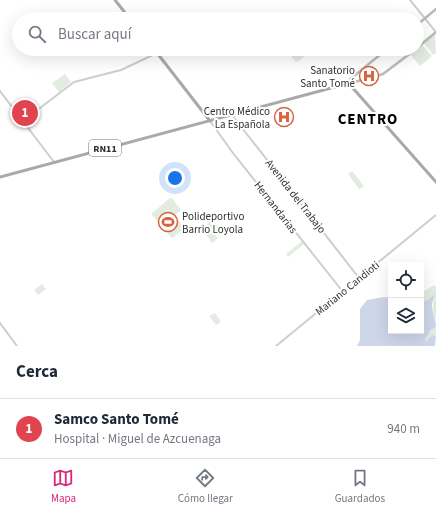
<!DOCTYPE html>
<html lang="es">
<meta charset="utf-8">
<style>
:root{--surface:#fff;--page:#f6f6f7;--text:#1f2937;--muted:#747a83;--line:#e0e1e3;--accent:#db2777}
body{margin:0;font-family:"Source Sans 3",sans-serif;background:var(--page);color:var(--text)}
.controls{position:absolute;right:12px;bottom:12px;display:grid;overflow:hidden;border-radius:0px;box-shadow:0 4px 16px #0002}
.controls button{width:36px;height:36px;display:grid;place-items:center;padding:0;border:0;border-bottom:1px solid var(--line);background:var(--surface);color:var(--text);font:20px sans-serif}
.you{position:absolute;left:175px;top:178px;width:14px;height:14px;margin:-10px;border:3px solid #fff;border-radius:50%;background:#1a73e8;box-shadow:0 0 0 6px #1a73e833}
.badge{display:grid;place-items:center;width:26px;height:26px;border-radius:50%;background:var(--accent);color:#fff;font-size:13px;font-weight:700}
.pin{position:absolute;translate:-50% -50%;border:2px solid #fff;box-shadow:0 1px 4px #0006}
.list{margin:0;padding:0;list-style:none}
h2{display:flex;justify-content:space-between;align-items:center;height:52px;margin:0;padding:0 16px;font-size:17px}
h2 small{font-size:13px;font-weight:400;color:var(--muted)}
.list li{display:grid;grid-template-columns:26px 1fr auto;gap:12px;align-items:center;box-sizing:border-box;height:60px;padding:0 16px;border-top:1px solid var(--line)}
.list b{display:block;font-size:15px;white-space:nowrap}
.list p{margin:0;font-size:13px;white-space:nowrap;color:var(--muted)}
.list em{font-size:13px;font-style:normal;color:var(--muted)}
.icon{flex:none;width:22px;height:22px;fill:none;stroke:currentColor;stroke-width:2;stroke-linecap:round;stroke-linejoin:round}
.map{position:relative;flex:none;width:436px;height:346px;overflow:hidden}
.search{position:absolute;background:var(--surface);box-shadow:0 4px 16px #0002;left:12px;right:12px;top:12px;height:44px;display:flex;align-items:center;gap:10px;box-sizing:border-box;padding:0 14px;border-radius:22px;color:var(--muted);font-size:15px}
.sheet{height:112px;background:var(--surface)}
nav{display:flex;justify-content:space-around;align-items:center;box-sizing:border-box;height:56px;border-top:1px solid var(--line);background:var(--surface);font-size:11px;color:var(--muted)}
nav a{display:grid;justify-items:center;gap:2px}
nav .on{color:var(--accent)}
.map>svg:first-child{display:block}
.green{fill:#e3ece0}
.water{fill:#ced7ea}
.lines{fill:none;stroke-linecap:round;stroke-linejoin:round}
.tertiary{stroke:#cecece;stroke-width:2}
.secondary{stroke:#bbb;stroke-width:2.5}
.primary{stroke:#a9a9a9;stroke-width:3}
.labels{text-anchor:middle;stroke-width:4;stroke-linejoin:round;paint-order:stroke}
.shield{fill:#fff;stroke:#6f6f6f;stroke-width:1}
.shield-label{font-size:10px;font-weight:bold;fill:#313131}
.poi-label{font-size:11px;fill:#313131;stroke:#fff;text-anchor:end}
.street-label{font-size:11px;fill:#313131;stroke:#fff}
.district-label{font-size:15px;font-weight:bold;letter-spacing:1px;fill:#000;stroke:#fff}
</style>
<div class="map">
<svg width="436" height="346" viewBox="0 0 436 346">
<rect width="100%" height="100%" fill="#fff"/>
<path class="green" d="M435,34L436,53L433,55L424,43Z
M422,45L432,56L420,66L410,54Z
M301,49H309L310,51L300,60L296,62L290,55Z
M65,74L71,82L59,92L52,83Z
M352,171L364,186L359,189L348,174Z
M170,198H172L181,210L174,216L185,228L172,238L151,214Z
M212,220L221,230L215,235L218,238L212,243L204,232L210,228L207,224Z
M302,241L304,244L288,257L286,254Z
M42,284L46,289L38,295L34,290Z
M434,285L436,287V319C431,310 433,302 436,293L429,299L421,303V293Z
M215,313L221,322L216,325L209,316Z
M436,327V336L432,335L429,340L425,341L427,334Z"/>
<path class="water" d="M436,293C435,296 432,302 432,305C432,313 436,319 436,327L430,331L425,340L427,341L432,335L436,336L435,346H357L360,340V309L367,300C376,299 382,296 391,298V331H421V303L429,299Z"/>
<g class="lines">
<path class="tertiary" d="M410,0L436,32
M0,91L54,162
M232,115L359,278
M23,121L74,82L121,70L157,53
M210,121L233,153L343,292
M0,323L17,346
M276,346L436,215"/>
<path class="secondary" d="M417,25L436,9
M417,48L436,32
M387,49L348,81V84L383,74L416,49"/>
<path class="primary" d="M115,0L130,19
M154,49L210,121
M0,177L346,84L351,86L436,182"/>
</g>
<defs>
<g id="hospital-ring" transform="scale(1)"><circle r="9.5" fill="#fff" stroke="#d76443" stroke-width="1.5"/><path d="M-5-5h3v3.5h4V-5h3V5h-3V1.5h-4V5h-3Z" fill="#d76443"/></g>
<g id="stadium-ring" transform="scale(1)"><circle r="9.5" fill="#fff" stroke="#d76443" stroke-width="1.5"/><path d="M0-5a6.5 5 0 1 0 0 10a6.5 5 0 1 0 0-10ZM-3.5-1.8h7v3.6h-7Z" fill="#d76443"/></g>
</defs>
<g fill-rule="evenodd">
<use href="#hospital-ring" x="369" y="76"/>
<use href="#hospital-ring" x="284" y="117"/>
<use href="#stadium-ring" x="168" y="222"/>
</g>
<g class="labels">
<rect class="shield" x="89" y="140" width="32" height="16" rx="3"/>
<g class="shield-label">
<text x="105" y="152">RN11</text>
</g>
<g class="poi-label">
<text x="355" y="74">Sanatorio<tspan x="355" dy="13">Santo Tomé</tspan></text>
<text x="270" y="115">Centro Médico<tspan x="270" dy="13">La Española</tspan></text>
<text x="182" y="220" text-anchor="start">Polideportivo<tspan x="182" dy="13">Barrio Loyola</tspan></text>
</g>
<g class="street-label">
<text transform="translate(296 196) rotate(52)" y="4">Avenida del Trabajo</text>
<text transform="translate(276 207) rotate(52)" y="4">Hernandarias</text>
<text transform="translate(347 288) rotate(-39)" y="4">Mariano Candioti</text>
</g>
<g class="district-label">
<text x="368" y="124">CENTRO</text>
</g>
</g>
</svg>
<div class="controls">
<button><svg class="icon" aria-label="locate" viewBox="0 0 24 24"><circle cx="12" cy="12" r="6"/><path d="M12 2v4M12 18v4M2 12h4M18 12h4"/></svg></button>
<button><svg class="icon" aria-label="layers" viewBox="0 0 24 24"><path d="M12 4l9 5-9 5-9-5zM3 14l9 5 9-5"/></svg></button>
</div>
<div class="you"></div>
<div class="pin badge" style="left:25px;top:113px;background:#e0444e">1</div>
<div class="search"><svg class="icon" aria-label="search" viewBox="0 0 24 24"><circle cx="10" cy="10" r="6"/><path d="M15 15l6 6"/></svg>Buscar aquí</div>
</div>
<section class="sheet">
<h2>Cerca<small></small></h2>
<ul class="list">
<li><span class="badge" style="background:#e0444e">1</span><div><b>Samco Santo Tomé</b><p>Hospital · Miguel de Azcuenaga</p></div><em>940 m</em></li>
</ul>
</section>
<nav>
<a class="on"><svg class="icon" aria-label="map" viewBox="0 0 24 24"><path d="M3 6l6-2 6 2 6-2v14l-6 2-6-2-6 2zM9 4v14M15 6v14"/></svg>Mapa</a>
<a><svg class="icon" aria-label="directions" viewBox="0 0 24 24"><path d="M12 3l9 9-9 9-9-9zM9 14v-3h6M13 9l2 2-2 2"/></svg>Cómo llegar</a>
<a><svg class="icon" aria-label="saved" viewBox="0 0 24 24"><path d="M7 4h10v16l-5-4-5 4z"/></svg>Guardados</a>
</nav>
